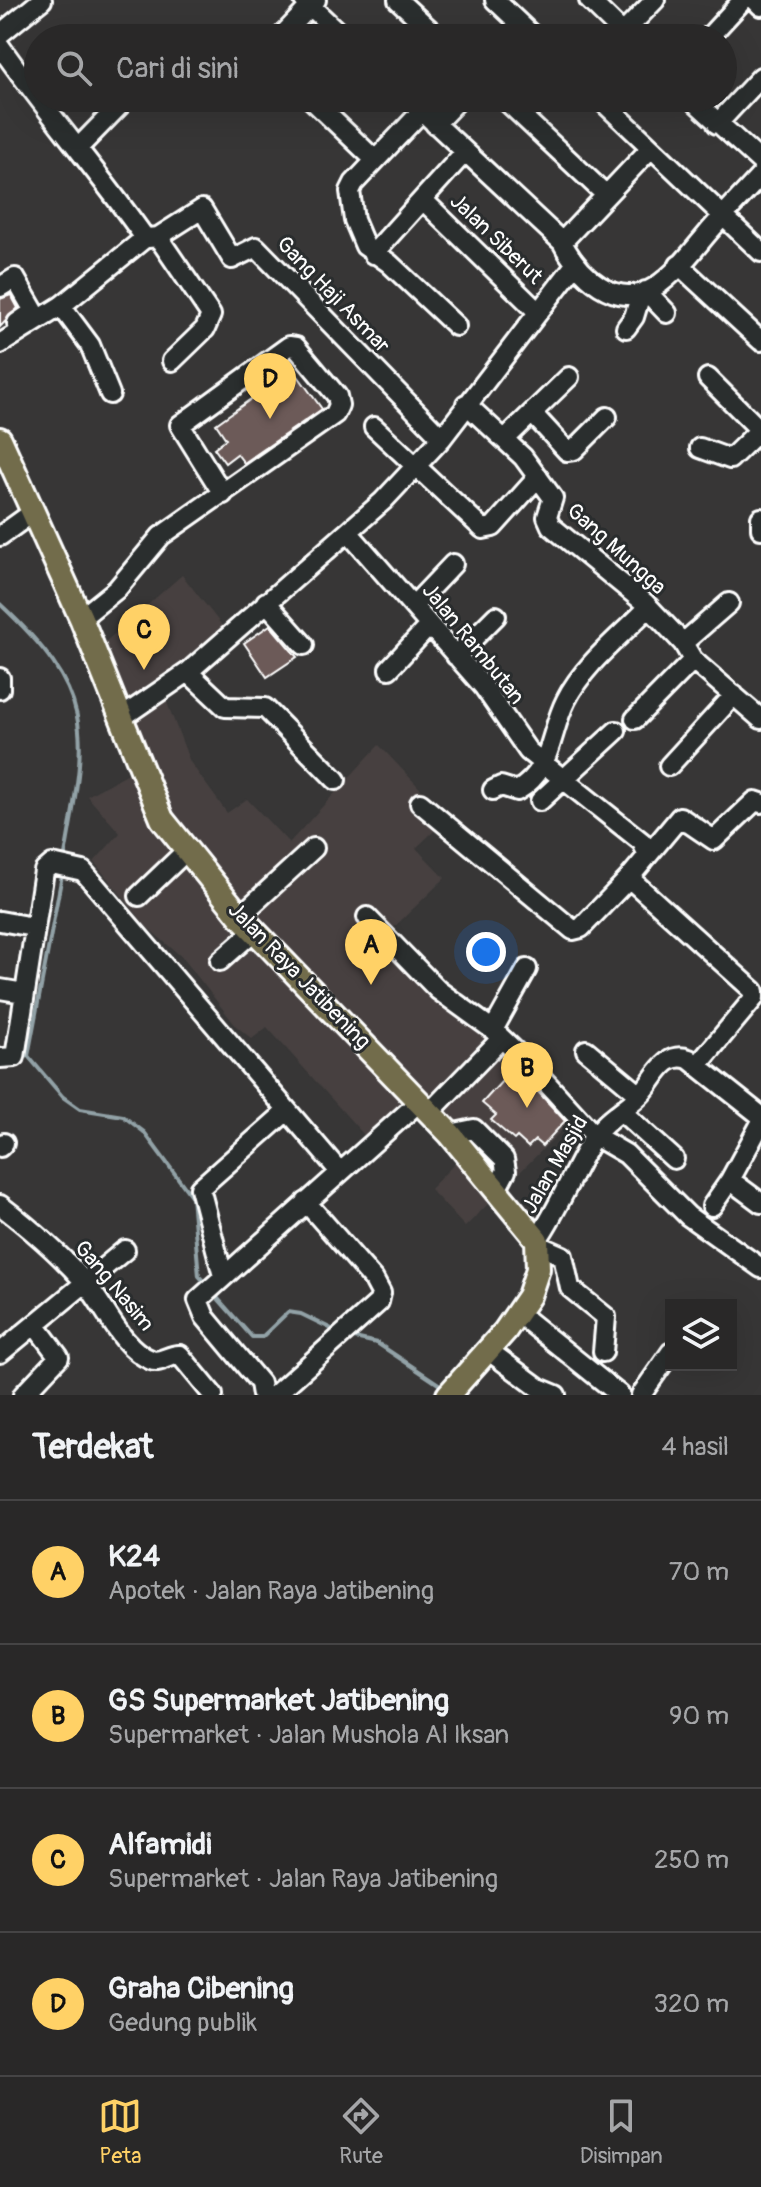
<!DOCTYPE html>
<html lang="id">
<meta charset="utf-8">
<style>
:root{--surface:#292828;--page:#353434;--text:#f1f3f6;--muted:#a5a6a8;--line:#454445;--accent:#ffd166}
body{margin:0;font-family:Pangolin,sans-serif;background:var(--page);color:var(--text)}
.controls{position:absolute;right:24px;bottom:24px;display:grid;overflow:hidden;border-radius:0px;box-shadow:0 8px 32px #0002}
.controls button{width:72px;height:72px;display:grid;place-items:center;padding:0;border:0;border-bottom:2px solid var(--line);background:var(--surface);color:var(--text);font:40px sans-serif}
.you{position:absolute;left:486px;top:952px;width:28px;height:28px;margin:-20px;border:6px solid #fff;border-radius:50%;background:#1a73e8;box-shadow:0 0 0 12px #1a73e833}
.badge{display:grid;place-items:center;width:52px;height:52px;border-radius:50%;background:var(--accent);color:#111;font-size:26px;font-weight:700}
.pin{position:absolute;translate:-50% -66px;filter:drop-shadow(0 2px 4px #0008)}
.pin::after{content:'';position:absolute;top:42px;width:28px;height:24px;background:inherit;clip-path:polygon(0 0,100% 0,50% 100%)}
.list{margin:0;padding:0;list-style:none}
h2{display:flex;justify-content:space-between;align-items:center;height:104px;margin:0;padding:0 32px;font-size:34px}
h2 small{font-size:26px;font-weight:400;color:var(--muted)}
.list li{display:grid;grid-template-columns:52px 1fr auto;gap:24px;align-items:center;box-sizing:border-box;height:144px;padding:0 32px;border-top:2px solid var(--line)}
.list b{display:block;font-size:30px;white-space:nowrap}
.list p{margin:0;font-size:26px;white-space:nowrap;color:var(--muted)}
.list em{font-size:26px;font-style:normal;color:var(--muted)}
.icon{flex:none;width:44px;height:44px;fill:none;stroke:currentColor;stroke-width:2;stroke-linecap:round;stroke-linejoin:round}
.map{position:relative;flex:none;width:761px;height:1395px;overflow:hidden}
.search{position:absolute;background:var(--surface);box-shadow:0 8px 32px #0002;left:24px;right:24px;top:24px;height:88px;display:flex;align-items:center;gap:20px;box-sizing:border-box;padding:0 28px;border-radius:44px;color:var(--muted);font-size:30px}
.sheet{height:680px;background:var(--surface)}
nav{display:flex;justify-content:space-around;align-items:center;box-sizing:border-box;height:112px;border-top:2px solid var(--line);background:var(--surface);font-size:22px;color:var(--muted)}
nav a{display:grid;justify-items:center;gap:4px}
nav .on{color:var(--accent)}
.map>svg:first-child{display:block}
.built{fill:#474140}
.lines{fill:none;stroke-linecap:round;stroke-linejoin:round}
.stream{stroke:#92a2a7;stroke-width:4}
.building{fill:#6c5a58;stroke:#fff;stroke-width:2}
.minor-casing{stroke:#fff;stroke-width:24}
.major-casing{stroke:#fff;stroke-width:28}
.minor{stroke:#2a2d2e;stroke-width:18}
.major{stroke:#726c4b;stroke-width:22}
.labels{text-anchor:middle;stroke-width:6;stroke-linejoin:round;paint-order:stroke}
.street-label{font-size:22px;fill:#fff;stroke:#2a2d2e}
</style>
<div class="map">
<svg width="761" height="1395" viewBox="0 0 761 1395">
<rect width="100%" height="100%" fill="#373636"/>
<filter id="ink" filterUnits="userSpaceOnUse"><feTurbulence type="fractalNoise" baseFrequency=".0125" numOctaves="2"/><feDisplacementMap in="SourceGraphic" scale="16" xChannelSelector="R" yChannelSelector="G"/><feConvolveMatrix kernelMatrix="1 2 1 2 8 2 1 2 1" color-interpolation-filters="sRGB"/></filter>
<g filter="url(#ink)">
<path class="built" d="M182,575L224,628L159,682L190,762L227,813L247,799L289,843L379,745L448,818L416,848L445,878L390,931L574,1118L465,1227L430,1189L460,1158L424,1107L373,1145L267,1027L252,1039L236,1026L183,958L148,928L94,862L120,833L87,796L143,765L105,642Z"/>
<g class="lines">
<path class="stream" d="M0,604C100,697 86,736 64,861
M63,870L28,1056L63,1097L80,1109L123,1116L144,1132L192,1197L199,1276L208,1286
M213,1293L252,1337H262L288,1312L301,1314L338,1332
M350,1337L377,1343L446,1389"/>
</g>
<path class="building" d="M11,295L18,308L0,327V299Z
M293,369L322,409L244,463L237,454L225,463L214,448L226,439L216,424Z
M270,625L297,657L267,677L244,643Z
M515,1067L565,1121L542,1146L535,1140L528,1147L517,1137L514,1140L491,1120L496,1115L482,1103Z"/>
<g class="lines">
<g class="minor-casing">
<path id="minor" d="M304,0L344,38
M398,0L439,38
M495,0L535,38
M589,0L628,38
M755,0L761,6
M623,33L655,0
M0,34L42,0
M280,38L316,0
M708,38L743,0
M0,46C46,112 99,172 145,238
M310,98L375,160
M408,98L562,242C578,274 616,312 655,287C675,274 691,253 707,234C724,214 743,195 761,175
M503,98L606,195
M599,98L761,252
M691,98L761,162
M422,111L354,183L350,191L354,220L365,246L389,263L456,326
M435,124L460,98
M717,124L761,77
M78,148L121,104
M423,200L538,312
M158,237L202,209L232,259L256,247L442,438
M148,238L158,237L211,315L205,329L172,361
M562,242L651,148
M373,254L465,152
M679,265L761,341
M0,287L15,278L34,311L17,323
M646,291L667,313
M61,306L90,345L110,394
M626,328L634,317L641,294
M0,344L61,306L145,238
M708,378L760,430
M466,404L523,457L553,498L547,517L551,526L645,603L683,643L693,660L761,719
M532,413L567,451L574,450L607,417
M374,427L483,529L493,527L538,477
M505,439L569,377
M700,448L730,459L761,429
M761,518V529
M348,532L483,686L528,751L642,842L647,853
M0,536L32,513
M266,602L304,645
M414,605L453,564
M81,618L117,589L161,536L335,414L339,405L337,396L296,347L289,346L180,425L223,494
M683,643L729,603
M456,656L496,616
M389,669L429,626
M188,672L225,707L265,708L336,780
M0,678V689
M121,718L188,672L383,501L442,438L574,266
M635,719L693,660
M669,766L734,695
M493,790L501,786L517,791C553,770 549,733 566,700C584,664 621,636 649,607
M540,801L616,731
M420,803L573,930L581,928L629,878
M139,896L185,852
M240,916L314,848
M367,917L438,990L493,1030L531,1066L595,1136L626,1154L688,1216L761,1268
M0,921L33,927
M220,961L255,930
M0,989L24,993
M493,1030L527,969
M586,1050L640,1095
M0,1058L15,1057L44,871L52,864L83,871L340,1172
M698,1065L754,998V991L629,878L680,817L714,840L755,801L761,803
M621,1111L674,1159
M430,1112L496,1044
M450,1134L474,1129L504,1159L506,1171L497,1188
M0,1147L4,1143
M730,1180L761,1203
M0,1205C30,1228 58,1252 83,1280C104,1303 120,1348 151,1360C161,1364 169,1354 180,1355L213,1395
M712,1206L730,1180L761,1123
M537,1240C560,1207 573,1170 594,1137C606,1119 625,1110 640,1095C655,1080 664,1050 689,1059L761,1116
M538,1245L563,1256L570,1288L606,1317L603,1352
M223,1276L200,1188L287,1111
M519,1314L620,1395
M489,1351L539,1388L556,1395
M0,1353L125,1250
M23,1395L59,1357L35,1325
M262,1395L260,1383L205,1317L198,1300L420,1101
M275,1395L379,1302L381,1293L374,1280L306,1202
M641,1395L671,1352"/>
</g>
<g class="major-casing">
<path id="major" d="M0,439L81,618L162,819L240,916L450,1134L537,1240L538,1269L529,1296L505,1331L448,1395"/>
</g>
<use href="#minor" class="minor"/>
<use href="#major" class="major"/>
</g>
</g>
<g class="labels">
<g class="street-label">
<text transform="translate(497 238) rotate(44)" y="8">Jalan Siberut</text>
<text transform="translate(334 294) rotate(46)" y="8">Gang Haji Asmar</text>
<text transform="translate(617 548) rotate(42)" y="8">Gang Mungga</text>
<text transform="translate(474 643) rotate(51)" y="8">Jalan Rambutan</text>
<text transform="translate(300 975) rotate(46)" y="8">Jalan Raya Jatibening</text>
<text transform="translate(554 1164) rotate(-60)" y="8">Jalan Masjid</text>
<text transform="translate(115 1285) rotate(50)" y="8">Gang Nasim</text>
</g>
</g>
</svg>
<div class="controls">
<button><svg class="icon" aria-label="layers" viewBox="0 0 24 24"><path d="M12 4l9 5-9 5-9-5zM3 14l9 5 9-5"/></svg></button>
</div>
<div class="you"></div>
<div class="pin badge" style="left:371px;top:985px">A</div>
<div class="pin badge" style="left:527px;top:1108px">B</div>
<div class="pin badge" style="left:144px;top:670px">C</div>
<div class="pin badge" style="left:270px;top:419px">D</div>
<div class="search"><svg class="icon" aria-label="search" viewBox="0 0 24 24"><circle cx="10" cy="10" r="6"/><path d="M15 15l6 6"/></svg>Cari di sini</div>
</div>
<section class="sheet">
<h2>Terdekat<small>4 hasil</small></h2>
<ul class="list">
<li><span class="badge">A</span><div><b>K24</b><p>Apotek · Jalan Raya Jatibening</p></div><em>70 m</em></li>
<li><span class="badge">B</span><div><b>GS Supermarket Jatibening</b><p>Supermarket · Jalan Mushola Al Iksan</p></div><em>90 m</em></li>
<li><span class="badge">C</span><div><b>Alfamidi</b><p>Supermarket · Jalan Raya Jatibening</p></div><em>250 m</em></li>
<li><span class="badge">D</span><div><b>Graha Cibening</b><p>Gedung publik</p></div><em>320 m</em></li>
</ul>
</section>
<nav>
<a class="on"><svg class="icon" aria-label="map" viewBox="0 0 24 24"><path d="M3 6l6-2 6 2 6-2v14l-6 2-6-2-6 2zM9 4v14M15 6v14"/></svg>Peta</a>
<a><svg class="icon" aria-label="directions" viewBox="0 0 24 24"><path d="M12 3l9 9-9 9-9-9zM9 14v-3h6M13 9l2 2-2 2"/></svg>Rute</a>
<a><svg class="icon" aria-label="saved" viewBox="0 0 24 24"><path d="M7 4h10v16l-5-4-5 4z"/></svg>Disimpan</a>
</nav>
